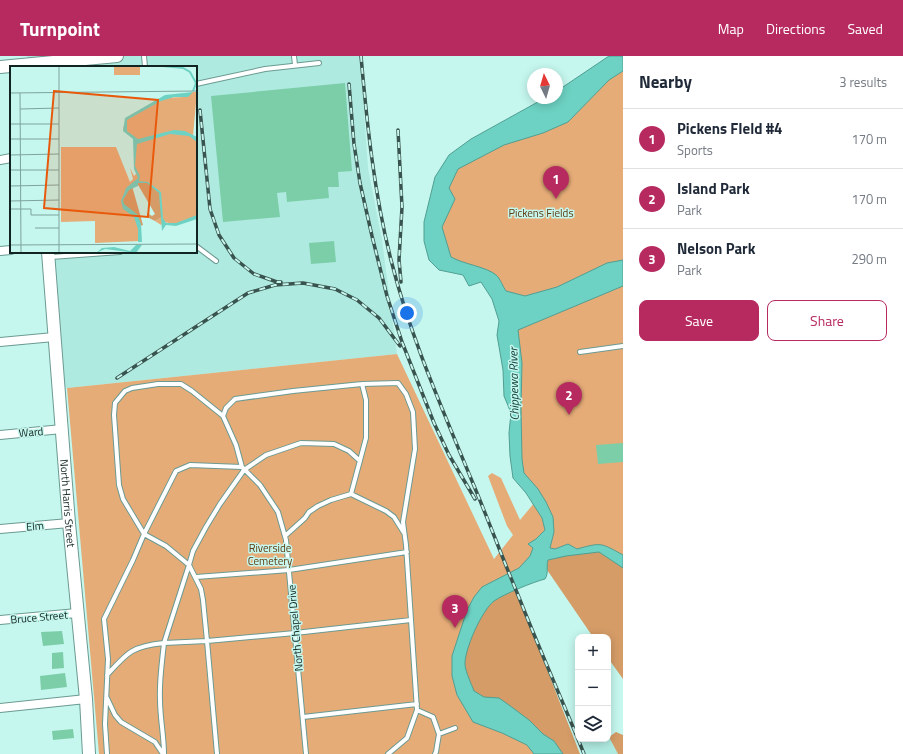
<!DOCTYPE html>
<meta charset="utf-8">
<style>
:root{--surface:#fff;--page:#f2f2f3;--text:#1f2937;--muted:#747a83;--line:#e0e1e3;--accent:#b72a60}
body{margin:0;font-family:"Titillium Web",sans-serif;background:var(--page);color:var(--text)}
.controls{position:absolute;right:12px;bottom:12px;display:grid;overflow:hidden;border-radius:8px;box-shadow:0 2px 10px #0003}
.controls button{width:36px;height:36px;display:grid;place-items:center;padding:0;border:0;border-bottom:1px solid var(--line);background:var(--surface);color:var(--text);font:20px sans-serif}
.compass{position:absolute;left:527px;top:12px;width:36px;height:36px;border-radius:50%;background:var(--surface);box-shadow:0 2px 10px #0003;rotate:355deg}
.you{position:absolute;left:407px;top:257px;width:14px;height:14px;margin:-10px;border:3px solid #fff;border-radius:50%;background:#1a73e8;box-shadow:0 0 0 6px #1a73e833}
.badge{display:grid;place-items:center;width:26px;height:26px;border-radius:50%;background:var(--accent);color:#fff;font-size:13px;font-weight:700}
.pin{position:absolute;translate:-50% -33px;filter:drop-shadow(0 1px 2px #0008)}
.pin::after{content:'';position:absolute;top:21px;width:14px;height:12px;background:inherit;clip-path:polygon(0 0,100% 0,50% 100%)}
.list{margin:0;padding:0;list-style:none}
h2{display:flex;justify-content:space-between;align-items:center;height:52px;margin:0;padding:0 16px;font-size:17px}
h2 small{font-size:13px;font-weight:400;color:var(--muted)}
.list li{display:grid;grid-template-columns:26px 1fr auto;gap:12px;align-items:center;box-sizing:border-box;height:60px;padding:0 16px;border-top:1px solid var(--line)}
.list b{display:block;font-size:15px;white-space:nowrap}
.list p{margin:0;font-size:13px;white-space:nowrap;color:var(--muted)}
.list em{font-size:13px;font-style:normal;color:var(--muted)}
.actions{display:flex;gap:8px;padding:12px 16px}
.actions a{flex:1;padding:9px 0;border:1px solid var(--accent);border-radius:8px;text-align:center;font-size:14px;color:var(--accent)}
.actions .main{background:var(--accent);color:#fff}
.icon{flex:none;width:22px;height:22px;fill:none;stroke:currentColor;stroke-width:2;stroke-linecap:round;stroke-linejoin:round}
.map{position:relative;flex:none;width:623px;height:698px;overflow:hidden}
header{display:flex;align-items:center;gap:24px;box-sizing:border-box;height:56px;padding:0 20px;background:var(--accent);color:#fff}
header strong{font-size:19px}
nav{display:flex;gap:22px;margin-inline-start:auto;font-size:14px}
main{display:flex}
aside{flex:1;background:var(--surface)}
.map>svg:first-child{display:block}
.built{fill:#afeae0}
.green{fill:#e6ac78}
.forest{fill:#d59c67}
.water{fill:#6dd2c3;stroke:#519e92}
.building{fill:#7ccea9}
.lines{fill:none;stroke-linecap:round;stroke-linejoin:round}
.lane-casing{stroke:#6b9a92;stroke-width:6}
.street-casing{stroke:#6b9a92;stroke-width:10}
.secondary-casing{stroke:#6b9a92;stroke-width:14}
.lane{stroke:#fff;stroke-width:4}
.street{stroke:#fff;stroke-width:8}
.secondary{stroke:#fff;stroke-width:12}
.rail-casing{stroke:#39534e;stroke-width:3.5}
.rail{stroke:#c5f7ee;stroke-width:2;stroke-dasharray:6;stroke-linecap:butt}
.labels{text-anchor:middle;stroke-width:3;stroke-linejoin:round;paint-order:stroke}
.park-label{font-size:11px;fill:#5e380e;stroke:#c5f7ee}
.street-label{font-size:11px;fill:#112421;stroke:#c5f7ee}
.water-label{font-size:12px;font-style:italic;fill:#12413a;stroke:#c5f7ee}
.inset-river{fill:none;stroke:#6dd2c3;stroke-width:2}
.inset-road{fill:none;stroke:#7da39c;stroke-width:1}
.view{fill:#e8590c;fill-opacity:0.15;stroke:#e8590c;stroke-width:2}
.inset-edge{fill:none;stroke:#112421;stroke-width:2}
</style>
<header>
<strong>Turnpoint</strong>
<nav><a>Map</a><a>Directions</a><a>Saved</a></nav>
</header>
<main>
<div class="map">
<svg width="623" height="698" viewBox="0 0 623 698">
<rect width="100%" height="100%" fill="#c5f7ee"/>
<path class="built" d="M27,0H360L368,112L382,184L397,298L67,332L58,330L46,196H196V11H28Z
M609,681L618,698H583L579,686L596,683H608Z"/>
<path class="green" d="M623,3V507L568,496L487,541L545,698H99L67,332L397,298L494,503L513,479L507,470L488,420L492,417L501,422L520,464L535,446L515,416V309L492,224L440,206L430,184L456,110Z"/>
<path class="forest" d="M599,492L623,507V623L608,602V581H593L541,505L546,500Z
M512,524L580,698H545L464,648L459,606L467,574Z
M616,676L623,679V698H618L609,681Z"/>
<path class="water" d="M609,0H623V15L609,24L568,66L543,77L504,89L458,113L449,132L455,143L442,171L451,201C463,208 487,211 496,219C500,222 503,231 506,235L525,240L557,231L607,207L623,204V230L518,274L522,307L521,352L522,403L524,417L538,433L546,446L553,461L554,476L550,492L555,493L568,488L577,493C602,486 601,487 623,499V512L599,496L566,500L548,504C546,510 549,517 545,523C533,526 504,538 494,545C482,554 464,594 465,609C466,617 471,627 474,635L484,641L499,642L509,649L529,664L543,678L554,685L563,698H534L527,689L502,677L473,666L457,639L452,620V600L467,554L474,541L482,531L519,512L530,500L533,492L528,488L536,483L545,474L542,462L526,437L513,422L510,400L509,377L511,357L504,340L503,314L497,279L499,265L492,243L481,226L469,230L463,219L439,214L429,204L424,185V166L435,121L449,99L471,83L545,42H557V35Z"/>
<path class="building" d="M345,27L352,115L338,116L339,131H328L329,142L287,146L286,136L277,137L280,161L223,166L211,40Z
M334,185L336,206L311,208L309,187Z
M623,387V406L598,408L596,389Z
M62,575L64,588L43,590L41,576Z
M63,596L64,612L52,613V597Z
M65,617L67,631L41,634L40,620Z
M73,673L74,682L53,684L52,675Z"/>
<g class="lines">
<g class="lane-casing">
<path id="lane" d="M144,0L145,11
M294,0L295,9
M196,28L265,13L319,7
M196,190L216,205
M51,201L120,196
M580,296L623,290
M223,360L192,335L181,328H158L132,332L125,335L115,347L114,359L119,429L123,443L144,478L166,490L189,509L164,587L207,585L203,544L201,533L189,509L193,495L206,471L220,448L244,414L266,399L301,387L334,388L349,395L360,405
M351,438L366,382V344L362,328
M285,480L305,462L309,456L318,450L331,444L351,438L386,455L394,461L404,477
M196,521L289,514L407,496
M107,619C127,597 132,590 164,587C162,606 159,625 160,644C160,662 164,680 164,698
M107,642L115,659L121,666L155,686L163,698
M417,654L433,661L439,678L436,696L435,698
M303,661L417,648
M439,678L455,672
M107,698L105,668L108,603L104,563L133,504L144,478L176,415L190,409L242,411
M217,698L207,585L295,577L411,564
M306,698L286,484L278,456L260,429L242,411L236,389L223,360L226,352L235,343L293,335L362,328L398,327L406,338L413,356L415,393L403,466L406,489L417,654L407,682L388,698"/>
</g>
<g class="street-casing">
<path id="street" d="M0,104L11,102
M0,195L11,194
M0,286L54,281
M0,379L62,373
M0,473L69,467
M0,564L77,557
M0,652L86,643"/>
</g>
<g class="secondary-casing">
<g id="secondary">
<path d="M0,11L117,0"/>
<path id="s1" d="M48,196L69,467L86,643L89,698"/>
</g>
</g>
<use href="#lane" class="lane"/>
<use href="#street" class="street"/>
<use href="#secondary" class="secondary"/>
<g class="rail-casing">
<path id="rail" d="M361,0C367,68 374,137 391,204C410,280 442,352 472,425C488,463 502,501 518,539C537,587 558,635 578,683
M349,28L354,88L360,127L372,180L387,240L402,286L434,367L449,399L475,443
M200,54L210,153L219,179L234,202L254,218L277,226H281
M398,74L402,151L399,204L401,226
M117,322L248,237L275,229L303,227L335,233L357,244L379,262L400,290
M578,683L584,698"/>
</g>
<use href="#rail" class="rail"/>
</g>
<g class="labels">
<g class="park-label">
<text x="541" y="161">Pickens Fields</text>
<text x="270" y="496">Riverside<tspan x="270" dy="13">Cemetery</tspan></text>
</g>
<g class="street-label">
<text transform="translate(31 376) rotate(-5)" y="4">Ward</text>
<text dy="4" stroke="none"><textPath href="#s1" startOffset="252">North Harris Street</textPath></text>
<text transform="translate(35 470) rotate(-5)" y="4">Elm</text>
<text transform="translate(39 561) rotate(-5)" y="4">Bruce Street</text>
<text transform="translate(295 572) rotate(-95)" y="4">North Chapel Drive</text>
</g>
<g class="water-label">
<text transform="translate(514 328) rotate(-91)" y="4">Chippewa River</text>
</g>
</g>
<g transform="translate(10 10)">
<rect width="187" height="187" fill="#c5f7ee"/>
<path d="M104,0H130V9H104ZM182,26H187L183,70L187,72V151L166,158L153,156L151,159L145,155L152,151L128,117L118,123L130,158V175L85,177V155L51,156V81H106L120,116L123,113L120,102L124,110L127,107L124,102L126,84L123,70L115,66L113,62L119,50L152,32L174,31Z" fill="#e6ac78"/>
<path d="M137,116L150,126L152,151L145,155L137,151V147L142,150L145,148L127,117ZM122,120L133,159L130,160L124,147L112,140L114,128Z" fill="#d59c67"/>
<path d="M183,26L178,31H164L151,35L117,54V65L128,73L164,64L175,65L187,71V76L179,70L160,68L127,78L125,100L130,110L129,115L138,116L151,126L153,152L156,157H166L187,149V153L166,160L156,159L152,165L149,127L137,117H128V120L119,124L113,134L114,138L127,148L131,158L132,176H128V163L124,151L113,143L111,135L116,122L128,112L124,103L123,73L113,65L115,52L155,29ZM126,179H132L126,187L95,183L86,187L92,182L104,181L120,185Z" fill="#6dd2c3"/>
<path class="inset-river" d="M153,0L173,2L180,6L186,17L183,25"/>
<path class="inset-road" d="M49,0V187M0,27L187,25M10,27L11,187M10,43L49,42M0,58H49M0,73H49M0,89L49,88M0,104H49M0,120L49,119M0,135L49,134M0,143H21V149H49M25,162H49M0,179L187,178"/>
<path class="view" d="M44,25L148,34L138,151L34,142Z"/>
<rect width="187" height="187" class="inset-edge"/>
</g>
</svg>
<div class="controls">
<button>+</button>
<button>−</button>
<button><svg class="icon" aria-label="layers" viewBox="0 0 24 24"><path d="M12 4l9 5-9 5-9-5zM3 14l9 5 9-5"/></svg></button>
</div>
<svg class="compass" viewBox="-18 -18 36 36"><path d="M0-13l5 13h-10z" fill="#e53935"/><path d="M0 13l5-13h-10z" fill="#747a83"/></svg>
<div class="you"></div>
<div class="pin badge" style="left:556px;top:143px">1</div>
<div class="pin badge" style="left:569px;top:359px">2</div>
<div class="pin badge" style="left:455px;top:572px">3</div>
</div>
<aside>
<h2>Nearby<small>3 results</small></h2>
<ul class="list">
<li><span class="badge">1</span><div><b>Pickens FIeld #4</b><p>Sports</p></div><em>170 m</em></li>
<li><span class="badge">2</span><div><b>Island Park</b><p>Park</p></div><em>170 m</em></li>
<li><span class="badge">3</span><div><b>Nelson Park</b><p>Park</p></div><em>290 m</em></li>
</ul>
<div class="actions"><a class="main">Save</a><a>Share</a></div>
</aside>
</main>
